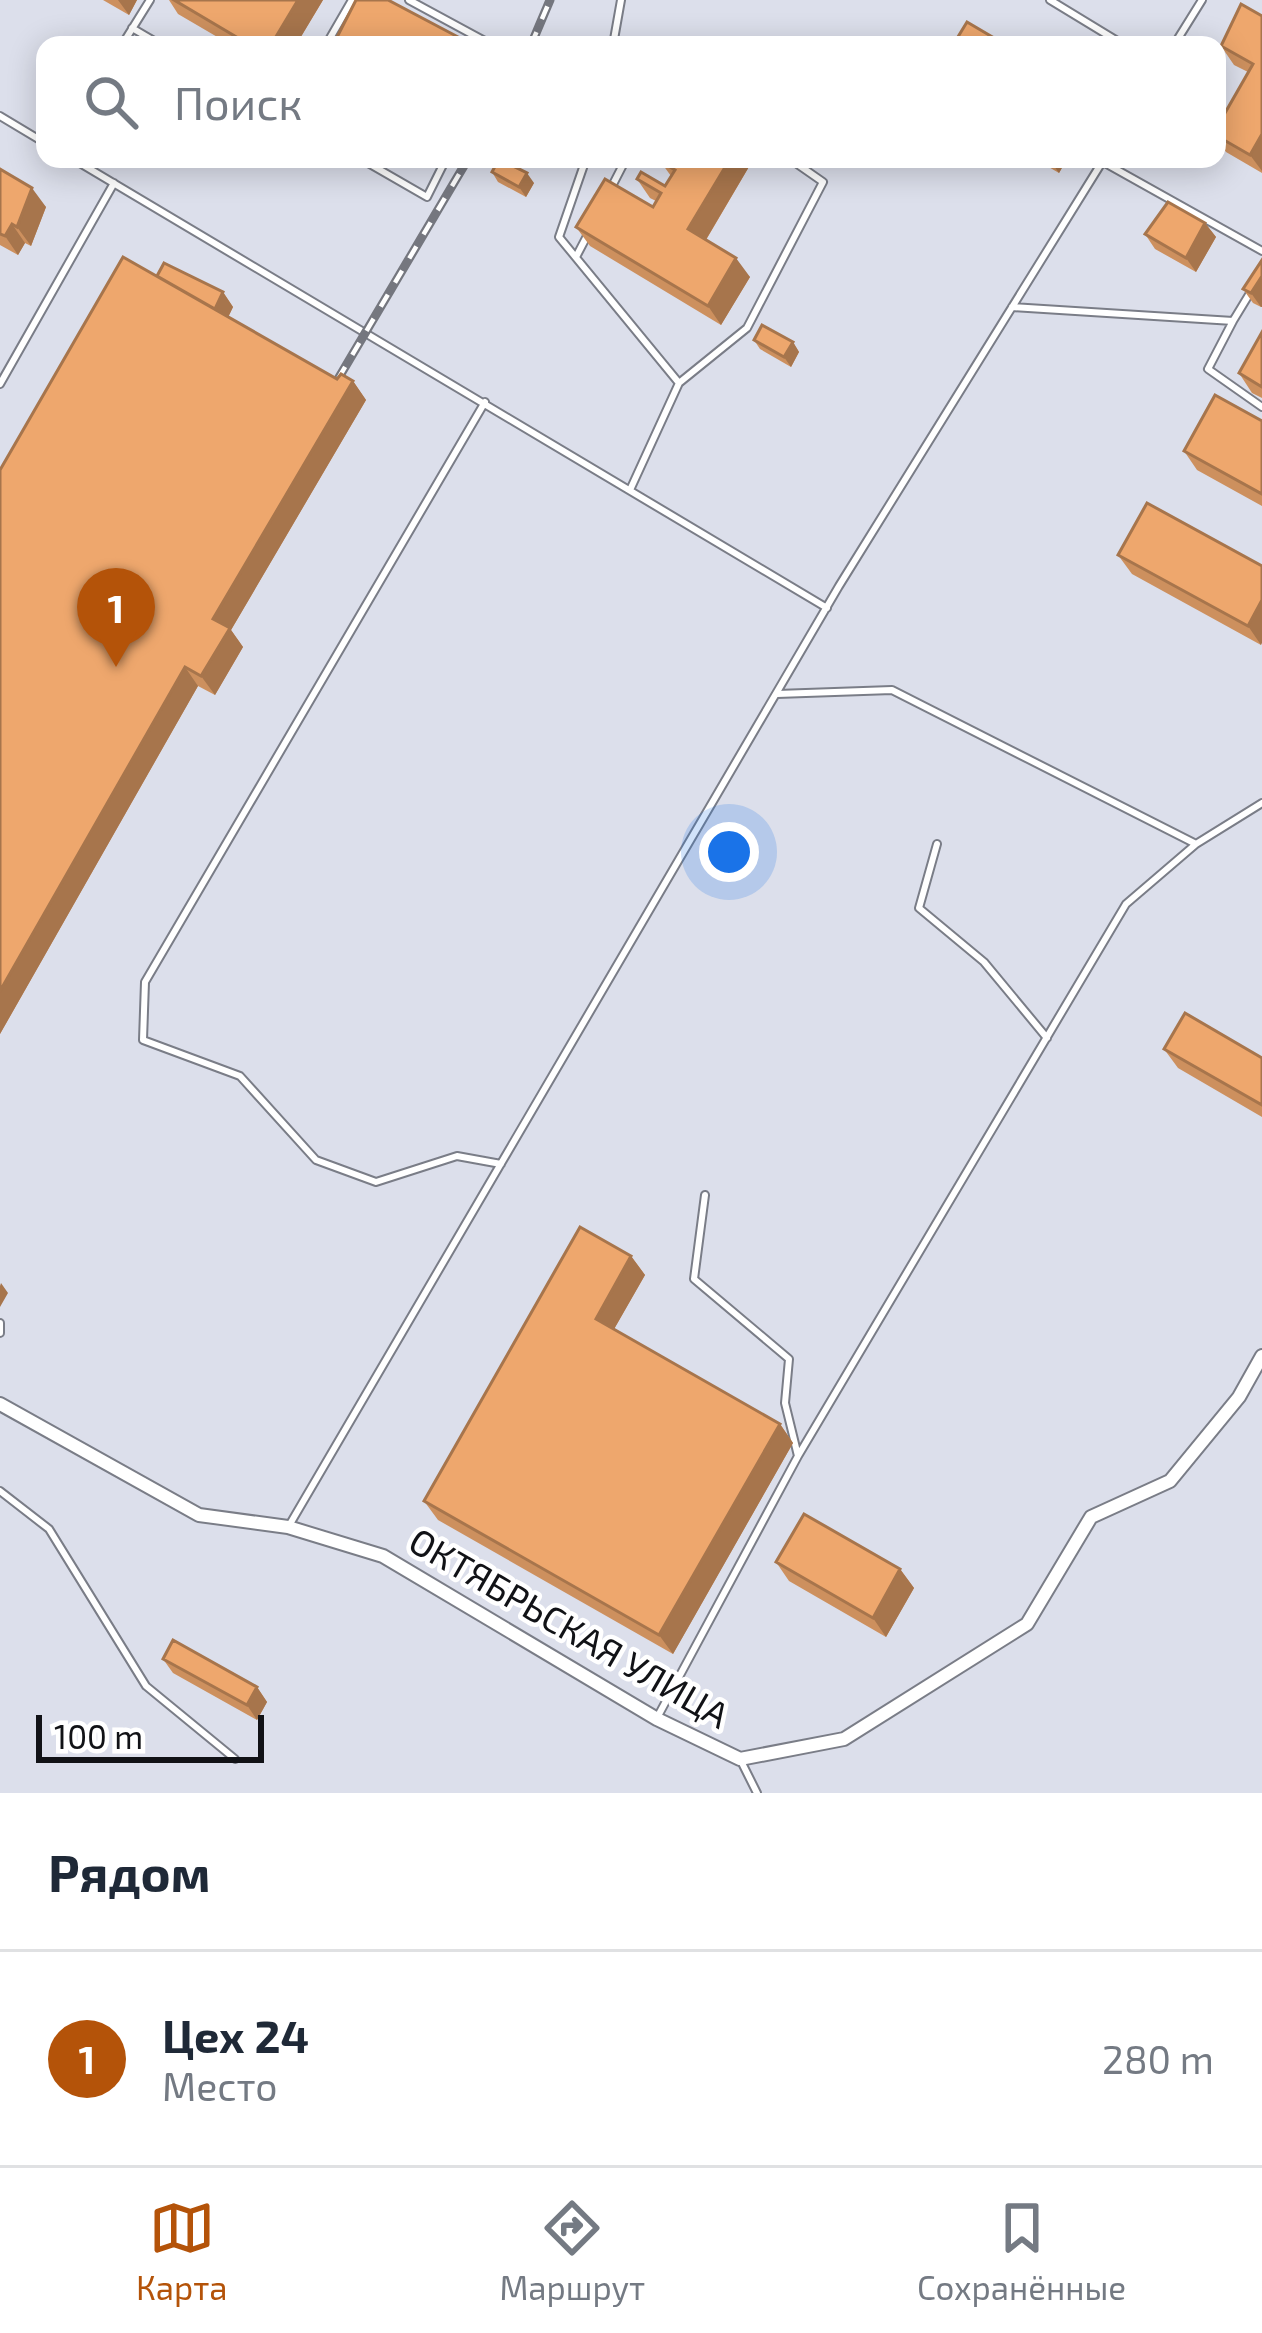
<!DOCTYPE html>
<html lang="ru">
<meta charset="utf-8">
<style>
:root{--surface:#fff;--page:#f6f6f7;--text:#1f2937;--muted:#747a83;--line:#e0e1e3;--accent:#b45309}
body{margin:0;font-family:"Exo 2",sans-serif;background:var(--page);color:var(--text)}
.scale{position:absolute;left:36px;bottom:30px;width:228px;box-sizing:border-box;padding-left:12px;border:6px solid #111216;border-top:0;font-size:33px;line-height:42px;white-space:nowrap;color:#111216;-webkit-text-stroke:9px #fff;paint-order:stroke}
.you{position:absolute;left:729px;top:852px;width:42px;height:42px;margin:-30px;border:9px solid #fff;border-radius:50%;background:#1a73e8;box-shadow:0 0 0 18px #1a73e833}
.badge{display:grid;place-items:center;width:78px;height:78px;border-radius:50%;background:var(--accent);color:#fff;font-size:39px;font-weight:700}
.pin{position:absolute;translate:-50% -99px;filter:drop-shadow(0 3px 6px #0008)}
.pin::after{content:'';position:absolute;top:63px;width:42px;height:36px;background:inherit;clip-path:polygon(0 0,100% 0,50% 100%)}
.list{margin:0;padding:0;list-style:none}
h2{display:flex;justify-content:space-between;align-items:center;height:156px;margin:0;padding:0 48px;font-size:51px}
h2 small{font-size:39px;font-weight:400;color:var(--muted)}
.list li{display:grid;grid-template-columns:78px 1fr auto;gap:36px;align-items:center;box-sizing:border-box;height:216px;padding:0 48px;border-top:3px solid var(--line)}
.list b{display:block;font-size:45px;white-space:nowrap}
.list p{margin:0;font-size:39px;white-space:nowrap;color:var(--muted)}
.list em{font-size:39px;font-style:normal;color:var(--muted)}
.icon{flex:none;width:66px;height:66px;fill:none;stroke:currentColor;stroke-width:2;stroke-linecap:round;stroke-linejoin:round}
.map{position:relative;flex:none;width:1262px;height:1793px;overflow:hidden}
.search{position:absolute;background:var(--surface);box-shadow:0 6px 30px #0003;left:36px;right:36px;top:36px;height:132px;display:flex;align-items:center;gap:30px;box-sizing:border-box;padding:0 42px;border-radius:24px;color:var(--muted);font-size:45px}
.sheet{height:372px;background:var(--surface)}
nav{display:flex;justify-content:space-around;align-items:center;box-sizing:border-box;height:168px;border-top:3px solid var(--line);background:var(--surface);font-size:33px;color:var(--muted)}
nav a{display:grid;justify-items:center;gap:6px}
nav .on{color:var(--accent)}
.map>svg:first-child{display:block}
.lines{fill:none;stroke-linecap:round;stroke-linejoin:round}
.service-casing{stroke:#7a7d87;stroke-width:10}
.minor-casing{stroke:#7a7d87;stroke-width:16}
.service{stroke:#fff;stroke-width:6}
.minor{stroke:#fff;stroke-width:12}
.rail-casing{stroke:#75777f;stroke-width:9}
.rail{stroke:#fff;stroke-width:4.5;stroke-dasharray:14;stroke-linecap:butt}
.wall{fill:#cd905e}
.shaded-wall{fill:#a7754c}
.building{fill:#eea76d;stroke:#a7754c;stroke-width:3}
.labels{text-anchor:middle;stroke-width:9;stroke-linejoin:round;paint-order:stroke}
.street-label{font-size:36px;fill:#111216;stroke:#fff}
</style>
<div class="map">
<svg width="1262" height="1793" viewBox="0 0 1262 1793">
<rect width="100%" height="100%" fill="#dcdfeb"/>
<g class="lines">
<g class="service-casing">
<path id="service" d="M409,0L492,45
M1050,0L1124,45
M132,28L161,45
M122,45L150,0
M326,45L352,0
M613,45L621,0
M1174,45L1202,0
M0,116L45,143
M73,159L827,608
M361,159L427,197L446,159
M586,159L559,237L679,383L630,490
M1103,162L1262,251
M610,190L626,159
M576,257L588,234
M1012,307L1233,321L1250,293
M1233,321L1208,369L1262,407
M679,383L747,328L823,182L790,159
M0,384L114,183
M485,402L145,982L143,1040L240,1076L316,1160L376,1182L457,1156L501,1164
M777,694L892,690L1196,844
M937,844L919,908L984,962L1047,1038
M705,1195L694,1279L789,1359L785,1403L798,1456
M0,1323V1333
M0,1491L49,1529L146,1686L235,1759
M290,1524L839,586L1104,159
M658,1716L798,1456L1126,904L1196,844L1262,803
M740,1759L757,1793"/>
</g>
<g class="minor-casing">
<path id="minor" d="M0,1404L199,1515L288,1527L383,1556L657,1719L740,1759L844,1739L1027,1624L1091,1517L1170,1481L1239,1397L1262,1356"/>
</g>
<use href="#service" class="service"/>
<use href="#minor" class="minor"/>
<g class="rail-casing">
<path id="rail" d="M531,45L550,0
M338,379L468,159"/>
</g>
<use href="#rail" class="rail"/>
</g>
<path class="wall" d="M103,0H137L129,15Z
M169,0H323L296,45H231L178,14Z
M1262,16V173L1226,152L1217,139L1248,72L1234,65L1221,46Z
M681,159H746L750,165L706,240L750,277L721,325L590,246L576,227L653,207L656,201L650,198L637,179L665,186L671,176L660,161L678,163Z
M1035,159H1067L1059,173Z
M0,169L46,207L31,246L25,243L18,255L0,245Z
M492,172L534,183L526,197L498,182Z
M1205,223L1216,237L1196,272L1155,249L1145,234Z
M1262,260L1261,307L1253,303L1243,289Z
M157,276L223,292L233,307L228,317L337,379L353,381L366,400L231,630L243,647L215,695L198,686L0,1034V470Z
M1262,332V398L1252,393L1239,373Z
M754,340L793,342L799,352L791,367L760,349Z
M1262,421V506L1197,470L1184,451Z
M1118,555L1262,566L1261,645L1132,574Z
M1164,1049L1262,1058V1117L1178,1068Z
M631,1256L645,1275L614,1329L780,1424L793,1443L673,1654L438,1520L424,1501Z
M776,1562L900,1569L914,1588L886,1637L789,1581Z
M163,1659L257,1687L267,1702L257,1720L173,1673Z"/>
<path class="shaded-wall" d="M118,0H137L129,15Z
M298,0H323L296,45H271Z
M1262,134V171L1250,155Z
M730,159H746L750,165L701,248L688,229Z
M1049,159H1067L1059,173Z
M527,173L534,183L526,197L519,187Z
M32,188L46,207L31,246L17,227Z
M1205,223L1216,237L1196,272L1186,258Z
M12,224L25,243L18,255L5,236Z
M736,258L750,277L721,325L708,306Z
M1262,276V307H1261L1251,293Z
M223,292L233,307L224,326L214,311Z
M793,342L799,352L791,367L784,357Z
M353,381L366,400L231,630L243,647L215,695L201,676L213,619Z
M1262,600V643L1261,645L1248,626Z
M185,667L198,686L0,1034V991Z
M631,1256L645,1275L609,1338L596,1319Z
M1,1283L8,1293L0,1307V1286Z
M780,1424L793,1443L673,1654L659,1635Z
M900,1569L914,1588L886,1637L873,1618Z
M257,1687L267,1702L257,1720L247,1705Z"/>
<path class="building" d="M174,0H298L271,45H250Z
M356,0H388L460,38L456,45H333Z
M1241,4L1262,16V134L1250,155L1217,136V127L1253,64L1221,46Z
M967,22L1006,45H953Z
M499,159L527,173L519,187L492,172Z
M661,159H671L678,163L681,159H730L688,229L736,258L708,306L576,227L605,179L653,207L661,193L637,179L641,172L665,186L675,170L660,161Z
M0,169L32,188L17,227L12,224L5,236L0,234Z
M1168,202L1205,223L1186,258L1145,234Z
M123,257L337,379L341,374L353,381L213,619L230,628L201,676L185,667L0,991V470Z
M1262,260V276L1251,293L1243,289Z
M164,263L223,292L215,309L157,276Z
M762,325L793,342L784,357L754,340Z
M1262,332V387L1239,373Z
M1215,395L1262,421V494L1184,451Z
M1147,503L1262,566V600L1248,626L1118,555Z
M1185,1013L1262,1058V1105L1164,1049Z
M580,1227L631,1256L596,1319L780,1424L659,1635L424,1501Z
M804,1514L900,1569L873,1618L776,1562Z
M173,1640L257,1687L247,1705L163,1659Z"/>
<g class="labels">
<g class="street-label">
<text transform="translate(569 1628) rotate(30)" y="13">ОКТЯБРЬСКАЯ УЛИЦА</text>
</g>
</g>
</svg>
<div class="scale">100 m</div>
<div class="you"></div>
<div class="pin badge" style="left:116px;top:667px">1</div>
<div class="search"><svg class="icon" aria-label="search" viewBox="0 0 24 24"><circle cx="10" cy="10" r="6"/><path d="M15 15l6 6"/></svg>Поиск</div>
</div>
<section class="sheet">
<h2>Рядом<small></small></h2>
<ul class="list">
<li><span class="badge">1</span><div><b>Цех 24</b><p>Место</p></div><em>280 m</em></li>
</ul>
</section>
<nav>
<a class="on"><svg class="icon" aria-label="map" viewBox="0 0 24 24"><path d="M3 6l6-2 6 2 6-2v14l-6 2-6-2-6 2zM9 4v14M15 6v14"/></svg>Карта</a>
<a><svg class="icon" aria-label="directions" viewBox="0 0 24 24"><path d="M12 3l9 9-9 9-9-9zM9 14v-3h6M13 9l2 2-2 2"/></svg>Маршрут</a>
<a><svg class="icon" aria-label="saved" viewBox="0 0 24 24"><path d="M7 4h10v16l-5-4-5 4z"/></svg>Сохранённые</a>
</nav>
